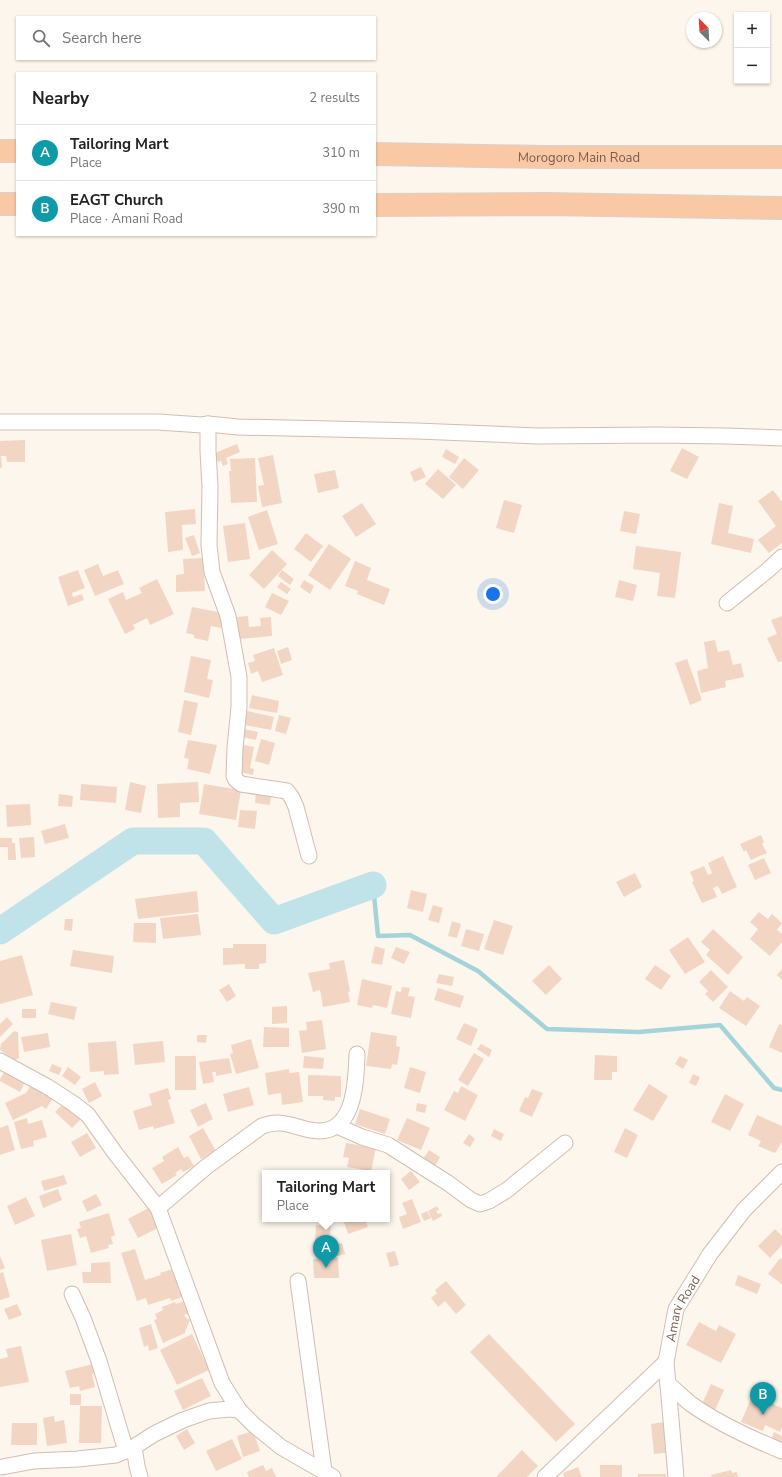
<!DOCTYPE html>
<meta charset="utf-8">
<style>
:root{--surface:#fff;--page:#f6f6f6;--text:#222;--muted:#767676;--line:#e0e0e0;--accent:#ea580c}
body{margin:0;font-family:"Nunito Sans",sans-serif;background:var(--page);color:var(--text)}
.controls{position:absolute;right:12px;top:12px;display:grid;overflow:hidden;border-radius:0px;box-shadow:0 1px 3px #0004}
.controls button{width:36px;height:36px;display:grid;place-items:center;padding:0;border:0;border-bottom:1px solid var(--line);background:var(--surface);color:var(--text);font:20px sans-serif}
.compass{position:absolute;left:686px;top:12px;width:36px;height:36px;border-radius:50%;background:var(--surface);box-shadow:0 1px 3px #0004;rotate:336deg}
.you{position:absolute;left:493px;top:594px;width:14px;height:14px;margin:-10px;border:3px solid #fff;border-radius:50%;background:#1a73e8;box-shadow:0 0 0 6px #1a73e833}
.badge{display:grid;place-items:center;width:26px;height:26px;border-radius:50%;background:var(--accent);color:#fff;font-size:13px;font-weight:700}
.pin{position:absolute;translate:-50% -33px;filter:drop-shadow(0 1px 2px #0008)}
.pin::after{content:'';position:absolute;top:21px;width:14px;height:12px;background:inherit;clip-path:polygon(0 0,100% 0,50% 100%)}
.popup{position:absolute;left:262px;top:1170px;width:128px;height:52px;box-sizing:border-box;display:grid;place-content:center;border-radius:0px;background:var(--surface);filter:drop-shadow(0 1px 3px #0005);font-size:13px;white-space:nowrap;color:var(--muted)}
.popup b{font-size:15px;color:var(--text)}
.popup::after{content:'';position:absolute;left:50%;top:100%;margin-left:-8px;border:8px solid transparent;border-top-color:var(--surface)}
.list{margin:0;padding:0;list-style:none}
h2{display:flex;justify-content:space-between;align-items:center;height:52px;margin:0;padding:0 16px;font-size:17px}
h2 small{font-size:13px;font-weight:400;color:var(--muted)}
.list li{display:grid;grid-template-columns:26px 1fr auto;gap:12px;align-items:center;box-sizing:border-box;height:56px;padding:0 16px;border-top:1px solid var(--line)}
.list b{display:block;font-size:15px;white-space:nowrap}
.list p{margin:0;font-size:13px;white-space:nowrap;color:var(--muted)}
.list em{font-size:13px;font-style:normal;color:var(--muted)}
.icon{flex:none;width:22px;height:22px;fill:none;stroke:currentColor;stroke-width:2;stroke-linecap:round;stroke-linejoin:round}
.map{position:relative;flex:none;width:782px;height:1477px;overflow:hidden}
.search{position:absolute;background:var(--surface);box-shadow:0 1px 3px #0004;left:16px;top:16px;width:360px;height:44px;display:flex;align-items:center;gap:10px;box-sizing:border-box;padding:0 14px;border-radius:0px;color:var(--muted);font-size:15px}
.panel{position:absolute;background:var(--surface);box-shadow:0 1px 3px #0004;left:16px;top:72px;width:360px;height:164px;border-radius:0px}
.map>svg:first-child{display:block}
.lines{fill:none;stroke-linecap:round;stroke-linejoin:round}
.stream{stroke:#a5d3da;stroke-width:4.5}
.river{stroke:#bfe3e8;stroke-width:27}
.building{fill:#f3d5c3}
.minor-casing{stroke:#d1beb0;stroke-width:17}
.trunk-casing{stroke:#dad1cd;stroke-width:24}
.minor{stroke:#fff;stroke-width:15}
.trunk{stroke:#f9c8a4;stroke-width:22}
.labels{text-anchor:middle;stroke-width:3.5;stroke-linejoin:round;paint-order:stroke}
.street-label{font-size:13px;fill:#7a5c4d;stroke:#fffaf3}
</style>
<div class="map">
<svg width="782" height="1477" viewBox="0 0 782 1477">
<rect width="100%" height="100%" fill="#fdf6ec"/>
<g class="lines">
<path class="stream" d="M373,885L378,936L410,935L478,971L547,1029L639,1032L720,1025L774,1088L782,1090"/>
<path class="river" d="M0,931L133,841H204L274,921L373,885"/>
</g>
<path class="building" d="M25,440V462H7L6,456H1L2,468H0V441Z
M237,444L240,452L226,458L228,464L223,466L221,461L218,462L215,453Z
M682,448L699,457L687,479L670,471Z
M446,449L459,457L455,464L442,457Z
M273,455L282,503L262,507L258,486L264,485L258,458Z
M255,458L257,502L231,503L229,471H231L230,459Z
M464,458L479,470L463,489L449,477Z
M421,467L426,477L414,482L410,472Z
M438,469L456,485L443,499L425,484Z
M335,470L339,488L318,493L314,474Z
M773,490L782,502V543L769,553L758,540L776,526L758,501Z
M504,500L522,505L514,533L496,528Z
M362,503L376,524L356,537L342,516Z
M719,503L733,506L728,533L754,539L751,553L711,544Z
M195,509L196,524L182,525L183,550L168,552L165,512Z
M267,510L278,544L259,550L248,517Z
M624,511L640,514L636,534L620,531Z
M245,523L250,559L228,562L223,526Z
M306,533L323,546L311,562L294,549Z
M194,535L200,553L192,556L185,538Z
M329,544L351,559L330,590L308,575Z
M636,546L681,552L675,598L657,596L660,573L633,569Z
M272,550L287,564L264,589L249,575Z
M203,558L205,591L176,592V575L184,574L183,559Z
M355,561L371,568L367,580L390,589L384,605L357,594L358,591L345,586Z
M98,564L103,576L118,570L124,584L95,596L84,570Z
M78,570L85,588L72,593L73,597L82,594L84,600L68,606L58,577Z
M282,570L294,579L290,585L278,576Z
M157,579L174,614L150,625L147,618L133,625L135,629L125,634L108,599L123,592L126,600L142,593L139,588Z
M304,580L314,586L310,594L300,587Z
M619,580L637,585L633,601L615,597Z
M281,582L291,589L287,594L277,587Z
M272,593L289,601L281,615L265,607Z
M192,607L223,613L221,628L211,626L208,641L194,638V635L186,633Z
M248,616L249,627L261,626L260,618L271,617L272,636L239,639L237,617Z
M782,616V661L778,662L767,638L777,634L771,620Z
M715,640L718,652L729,650L733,665L741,663L744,677L725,681L726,687L701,693L697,671L708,668L704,642Z
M288,647L292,660L281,664L277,651Z
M274,648L283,675L262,682L258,671L251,674L248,663L255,661L253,655Z
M191,656L211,660L207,679L213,680L209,698L184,692Z
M687,659L702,700L690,705L675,663Z
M252,695L279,701L277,713L249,708Z
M184,700L198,703L191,735L178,732Z
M247,711L274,717L271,730L244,725Z
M279,715L291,718L286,734L275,731Z
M243,729L258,732L256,740L241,737Z
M261,739L275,743L269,765L255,761Z
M188,740L217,745L210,774L187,769L189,759L184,758Z
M240,744L254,747L250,768L254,769L253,775L234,771Z
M130,782L146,786L141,813L125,810Z
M198,782L199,802L180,803V817L158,818L157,784Z
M81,784L117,787L116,803L80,800Z
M204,784L241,790L236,820L199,814Z
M256,792L271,795L270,805L255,803Z
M59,794L73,796L72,807L58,806Z
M30,804L31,825L7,827L6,805Z
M240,810L257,811L255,829L238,827Z
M65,824L69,838L45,844L41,831Z
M761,835L764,842L762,844L767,853L751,860L746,850L744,852L740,844Z
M34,837L35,857L21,858L19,838Z
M0,838H12V843H15L16,860H8V847H0Z
M723,856L737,887L722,894L718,886L713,888L717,897L702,903L692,882L694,881L690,872L704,866L708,875L712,873L708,863Z
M764,858L771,873L755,880L748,865Z
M635,873L642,887L624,897L616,882Z
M411,890L427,894L423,912L407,908Z
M197,891L199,912L138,919L135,899Z
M433,905L443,908L439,923L428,920Z
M759,912L768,919L772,914L782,923L777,930L782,934V942L770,956L750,939L758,929L750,922Z
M198,914L201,935L163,939L160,918Z
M65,919H73L72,931L64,930Z
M494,920L513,926L503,955L484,949Z
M452,921L461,924L457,938L448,936Z
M134,923H156V943L133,942Z
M466,929L484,934L479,951L461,946Z
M713,929L743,957L728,975L706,955L710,950L701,942Z
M688,937L705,962L685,974L669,950Z
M233,944H266V963L259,964V969H245V964L223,965V948H233Z
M375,946L385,949L382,965L371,963Z
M396,947L410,952L404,964L391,958Z
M73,950L114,956L112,973L70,966Z
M22,955L33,995L0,1004V961Z
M344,960L350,991L348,992L350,1002L323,1007L320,990L313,992L308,973L330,969L329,963Z
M549,965L562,979L546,995L532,981Z
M655,965L671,976L661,990L645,979Z
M782,969V980L777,975Z
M711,970L728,987L713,1002L705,994L708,991L699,982Z
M439,974L454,977L452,986L436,983Z
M362,979L392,986L387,1008L373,1005L372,1008L357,1005Z
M229,984L236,996L227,1002L219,990Z
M402,987L410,988L408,996L415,997L411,1018L391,1014L396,991L401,992Z
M438,988L464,996L460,1008L434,1000Z
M730,991L744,1001L747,997L760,1006L746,1026L719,1008Z
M51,1002L77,1007L74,1020L48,1014Z
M287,1006V1023L272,1024V1007Z
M22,1009H36V1018H22Z
M7,1017L13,1024L0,1037V1024Z
M322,1020L326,1049L302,1053L299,1031L307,1030L306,1022Z
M464,1023L478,1029L471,1046L456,1039Z
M779,1024L782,1025V1053L769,1047Z
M264,1027L289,1028V1047H263Z
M14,1031L18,1032L19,1058L15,1060L0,1050L1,1043H2Z
M371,1032L397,1036L396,1046L400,1047L397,1065L392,1064L391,1069L366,1066Z
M48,1033L50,1047L24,1052L21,1037Z
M197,1035H207L206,1043L197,1042Z
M251,1039L259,1068L236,1074L230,1054L233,1053L231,1045Z
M116,1041L119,1074L104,1075V1071L90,1072L88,1043Z
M163,1041L165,1062L135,1065L133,1044Z
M481,1044L492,1050L489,1057L477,1049Z
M474,1053L484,1059L468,1086L458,1080Z
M595,1055L617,1056V1072H612V1080H594Z
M175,1056H196V1090H175Z
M304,1056L324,1058L323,1069L303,1068Z
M680,1056L688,1060L683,1069L675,1064Z
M229,1058L232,1073L216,1076V1072H212L214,1082L203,1084L199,1062Z
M52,1064L62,1068L59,1075L49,1071Z
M68,1067L81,1077L75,1085L62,1076Z
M410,1067L426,1072L420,1093L404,1088Z
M289,1069V1073L299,1072L303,1102L282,1105L281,1093L268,1095L265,1073Z
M5,1071L25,1082L20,1092L0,1081V1079Z
M693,1074L700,1077L696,1086L689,1083Z
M308,1075L341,1076V1097H335V1101L323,1100V1096H308Z
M95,1082L102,1096L89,1103L82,1089Z
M649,1084L668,1096L653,1121L633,1110Z
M31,1085L53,1098L46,1109L42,1106L13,1120L5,1103L26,1093Z
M461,1086L478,1095L465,1121L444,1110L454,1091L458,1093Z
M249,1087L254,1105L228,1112L223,1094Z
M168,1088L171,1099L168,1100L175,1123L154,1129L153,1126L139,1130L133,1111L152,1105L149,1094Z
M532,1089L543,1093L532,1117L519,1111L525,1097L528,1098Z
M725,1094L744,1104L730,1131L711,1122Z
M64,1103L81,1119L72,1128L55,1112Z
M206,1103L213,1119L198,1127L190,1110Z
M417,1103L427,1105L425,1113L416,1111Z
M360,1109L390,1119L385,1134L355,1124Z
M757,1115L782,1126V1142L775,1153L758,1146L761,1141L748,1135Z
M27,1118L28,1124L42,1120L47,1137L33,1141L34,1146L21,1149L14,1122Z
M407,1118L430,1128L421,1150L397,1140Z
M8,1125L15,1150L0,1155V1128Z
M203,1128L216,1151L201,1159L189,1136Z
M625,1128L638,1135L627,1158L614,1152Z
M494,1129L504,1134L501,1141L491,1136Z
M87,1133L96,1148L80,1157L71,1142Z
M469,1134L475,1139L470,1147L463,1143Z
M346,1143L376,1148L371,1171L347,1167L349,1158L343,1157Z
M178,1147L184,1158L188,1156L194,1166L183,1172L181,1169L175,1173L177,1175L162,1184L152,1168L164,1161L162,1157Z
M429,1150L440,1157L435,1166L423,1159Z
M411,1171L420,1182L409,1190L401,1179Z
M64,1175L67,1184L44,1191L41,1181Z
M58,1189L62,1200L43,1208L39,1196Z
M96,1194L102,1205L87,1212L82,1201Z
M26,1197L35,1216L15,1225L7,1206Z
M412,1199L421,1222L403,1229L399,1217L407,1214L402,1203Z
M152,1206L162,1226L138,1238L128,1219Z
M437,1206L439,1210L436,1211L438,1214L441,1213L442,1216L433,1221L428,1211Z
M427,1211L431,1218L424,1221L421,1214Z
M109,1213L115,1235L111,1237L113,1244L108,1245L109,1248L91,1253L86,1236L80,1238L77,1229L81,1228L79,1222Z
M343,1219H365L368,1227L348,1234Z
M316,1225L331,1226L329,1243L315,1242Z
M775,1229L782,1236V1245L770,1258L758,1246Z
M71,1234L77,1265L47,1271L41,1240Z
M342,1243L345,1254L334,1257L331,1246Z
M135,1249L145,1280L161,1275L160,1273L173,1269L182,1297L171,1301L170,1298L148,1305L146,1298L137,1301L121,1253Z
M395,1251L399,1265L390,1267L386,1253Z
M0,1256L5,1268L0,1270Z
M338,1258L339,1278H314L313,1259Z
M780,1258L782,1260V1284L768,1274Z
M110,1262L111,1283H83L82,1272H91V1263Z
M3,1272L10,1297L0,1300V1273Z
M738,1275L761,1284L757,1294L735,1285Z
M446,1281L466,1305L456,1314L445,1301L438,1307L431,1298L437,1293L435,1290Z
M184,1301L189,1313L184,1315L186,1318L190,1320L185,1332V1333L163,1343L154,1320L157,1319L155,1314L163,1310L162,1307L175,1302L176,1304Z
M17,1304L22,1315L9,1320L4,1309Z
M699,1322L716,1331L719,1325L736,1334L721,1363L686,1345Z
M151,1324L158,1348L149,1351L148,1345L144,1347L139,1328Z
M192,1334L209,1370L177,1385L160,1350Z
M489,1334L575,1424L556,1442L470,1352Z
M21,1346L29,1382L0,1387V1359L8,1357L6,1349Z
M93,1364L96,1373L92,1374L95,1387L80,1391L79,1386L70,1388L65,1371Z
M202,1378L211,1396L183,1410L174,1391Z
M711,1384L724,1390L715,1410L702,1404Z
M70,1394H81V1405H70Z
M752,1396L782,1408V1427L780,1432L765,1425L763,1431L741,1422Z
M80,1406H102L101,1443H79Z
M54,1416L55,1422L64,1420L67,1443L47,1446L43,1418Z
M671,1421L674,1452L654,1454L651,1424Z
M12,1423H37V1445H11Z
M187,1429L195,1443L184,1450L176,1436Z
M253,1431L260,1451L243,1457L237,1436Z
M774,1432L782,1436V1444L771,1439Z
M232,1439L242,1459L216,1471L206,1451Z
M522,1450L538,1466L527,1477H496Z
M263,1465L266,1471L272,1468L276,1477H249L247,1472Z
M600,1465H622V1477H600Z
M578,1467L582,1477H564L563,1473Z
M731,1470L732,1473L737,1472L738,1477H712L711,1475Z
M638,1474H666V1477H638Z"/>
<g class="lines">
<g class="minor-casing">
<g id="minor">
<path d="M0,422H158L202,425L208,424L238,427L417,431L538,436L657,435L725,436L782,438"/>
<path d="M208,424V451L210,487L209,545L212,572L228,616L239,677V707L235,748L234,776L236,780L241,784L287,791L292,798L296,807L309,856"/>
<path d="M727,603L768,570L782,557"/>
<path d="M0,1061L48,1087L74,1104L88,1115L115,1153L158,1208L222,1383L239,1410L254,1425L281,1447L333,1477"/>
<path d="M337,1126L362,1137L388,1145L448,1183L471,1200L480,1204L489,1201L507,1190L565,1143"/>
<path d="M158,1208L206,1167L262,1126C282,1119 291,1126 310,1130C355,1139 356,1083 357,1054"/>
<path d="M298,1281L324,1471"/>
<path d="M72,1294L83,1318L99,1361L126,1451"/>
<path d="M668,1384C676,1390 683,1398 691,1404C719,1424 750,1438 782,1451"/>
<path d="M134,1447L137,1466L140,1477"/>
<path d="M2,1467L34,1461L78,1459L116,1455L134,1447L154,1434L183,1420L209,1411L229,1409L239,1410"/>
<path d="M545,1477L666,1362"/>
<path id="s1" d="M676,1477L666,1362L676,1309L710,1254L744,1210L782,1172"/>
</g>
</g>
<g class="trunk-casing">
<g id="trunk">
<path d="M0,151H17"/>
<path id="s2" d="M375,154L544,157H782"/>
<path d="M0,204H17"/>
<path d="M375,205L545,204L782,208"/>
</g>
</g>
<use href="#minor" class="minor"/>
<use href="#trunk" class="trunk"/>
</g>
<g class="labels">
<g class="street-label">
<text dy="5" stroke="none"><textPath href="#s2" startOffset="204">Morogoro Main Road</textPath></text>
<text dy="5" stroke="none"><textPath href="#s1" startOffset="172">Amani Road</textPath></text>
</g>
</g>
</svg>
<div class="controls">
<button>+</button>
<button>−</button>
</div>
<svg class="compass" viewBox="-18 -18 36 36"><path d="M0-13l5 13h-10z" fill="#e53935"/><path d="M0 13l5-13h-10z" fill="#767676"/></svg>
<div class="you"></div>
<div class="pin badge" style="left:326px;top:1268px;background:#0f9aa8">A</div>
<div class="popup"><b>Tailoring Mart</b>Place</div>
<div class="pin badge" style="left:763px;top:1415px;background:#0f9aa8">B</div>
<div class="search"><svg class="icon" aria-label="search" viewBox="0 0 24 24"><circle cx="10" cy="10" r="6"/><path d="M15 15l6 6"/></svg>Search here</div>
<section class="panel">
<h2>Nearby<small>2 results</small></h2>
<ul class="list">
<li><span class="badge" style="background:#0f9aa8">A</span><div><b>Tailoring Mart</b><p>Place</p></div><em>310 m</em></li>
<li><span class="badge" style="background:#0f9aa8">B</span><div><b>EAGT Church</b><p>Place · Amani Road</p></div><em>390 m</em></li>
</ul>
</section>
</div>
